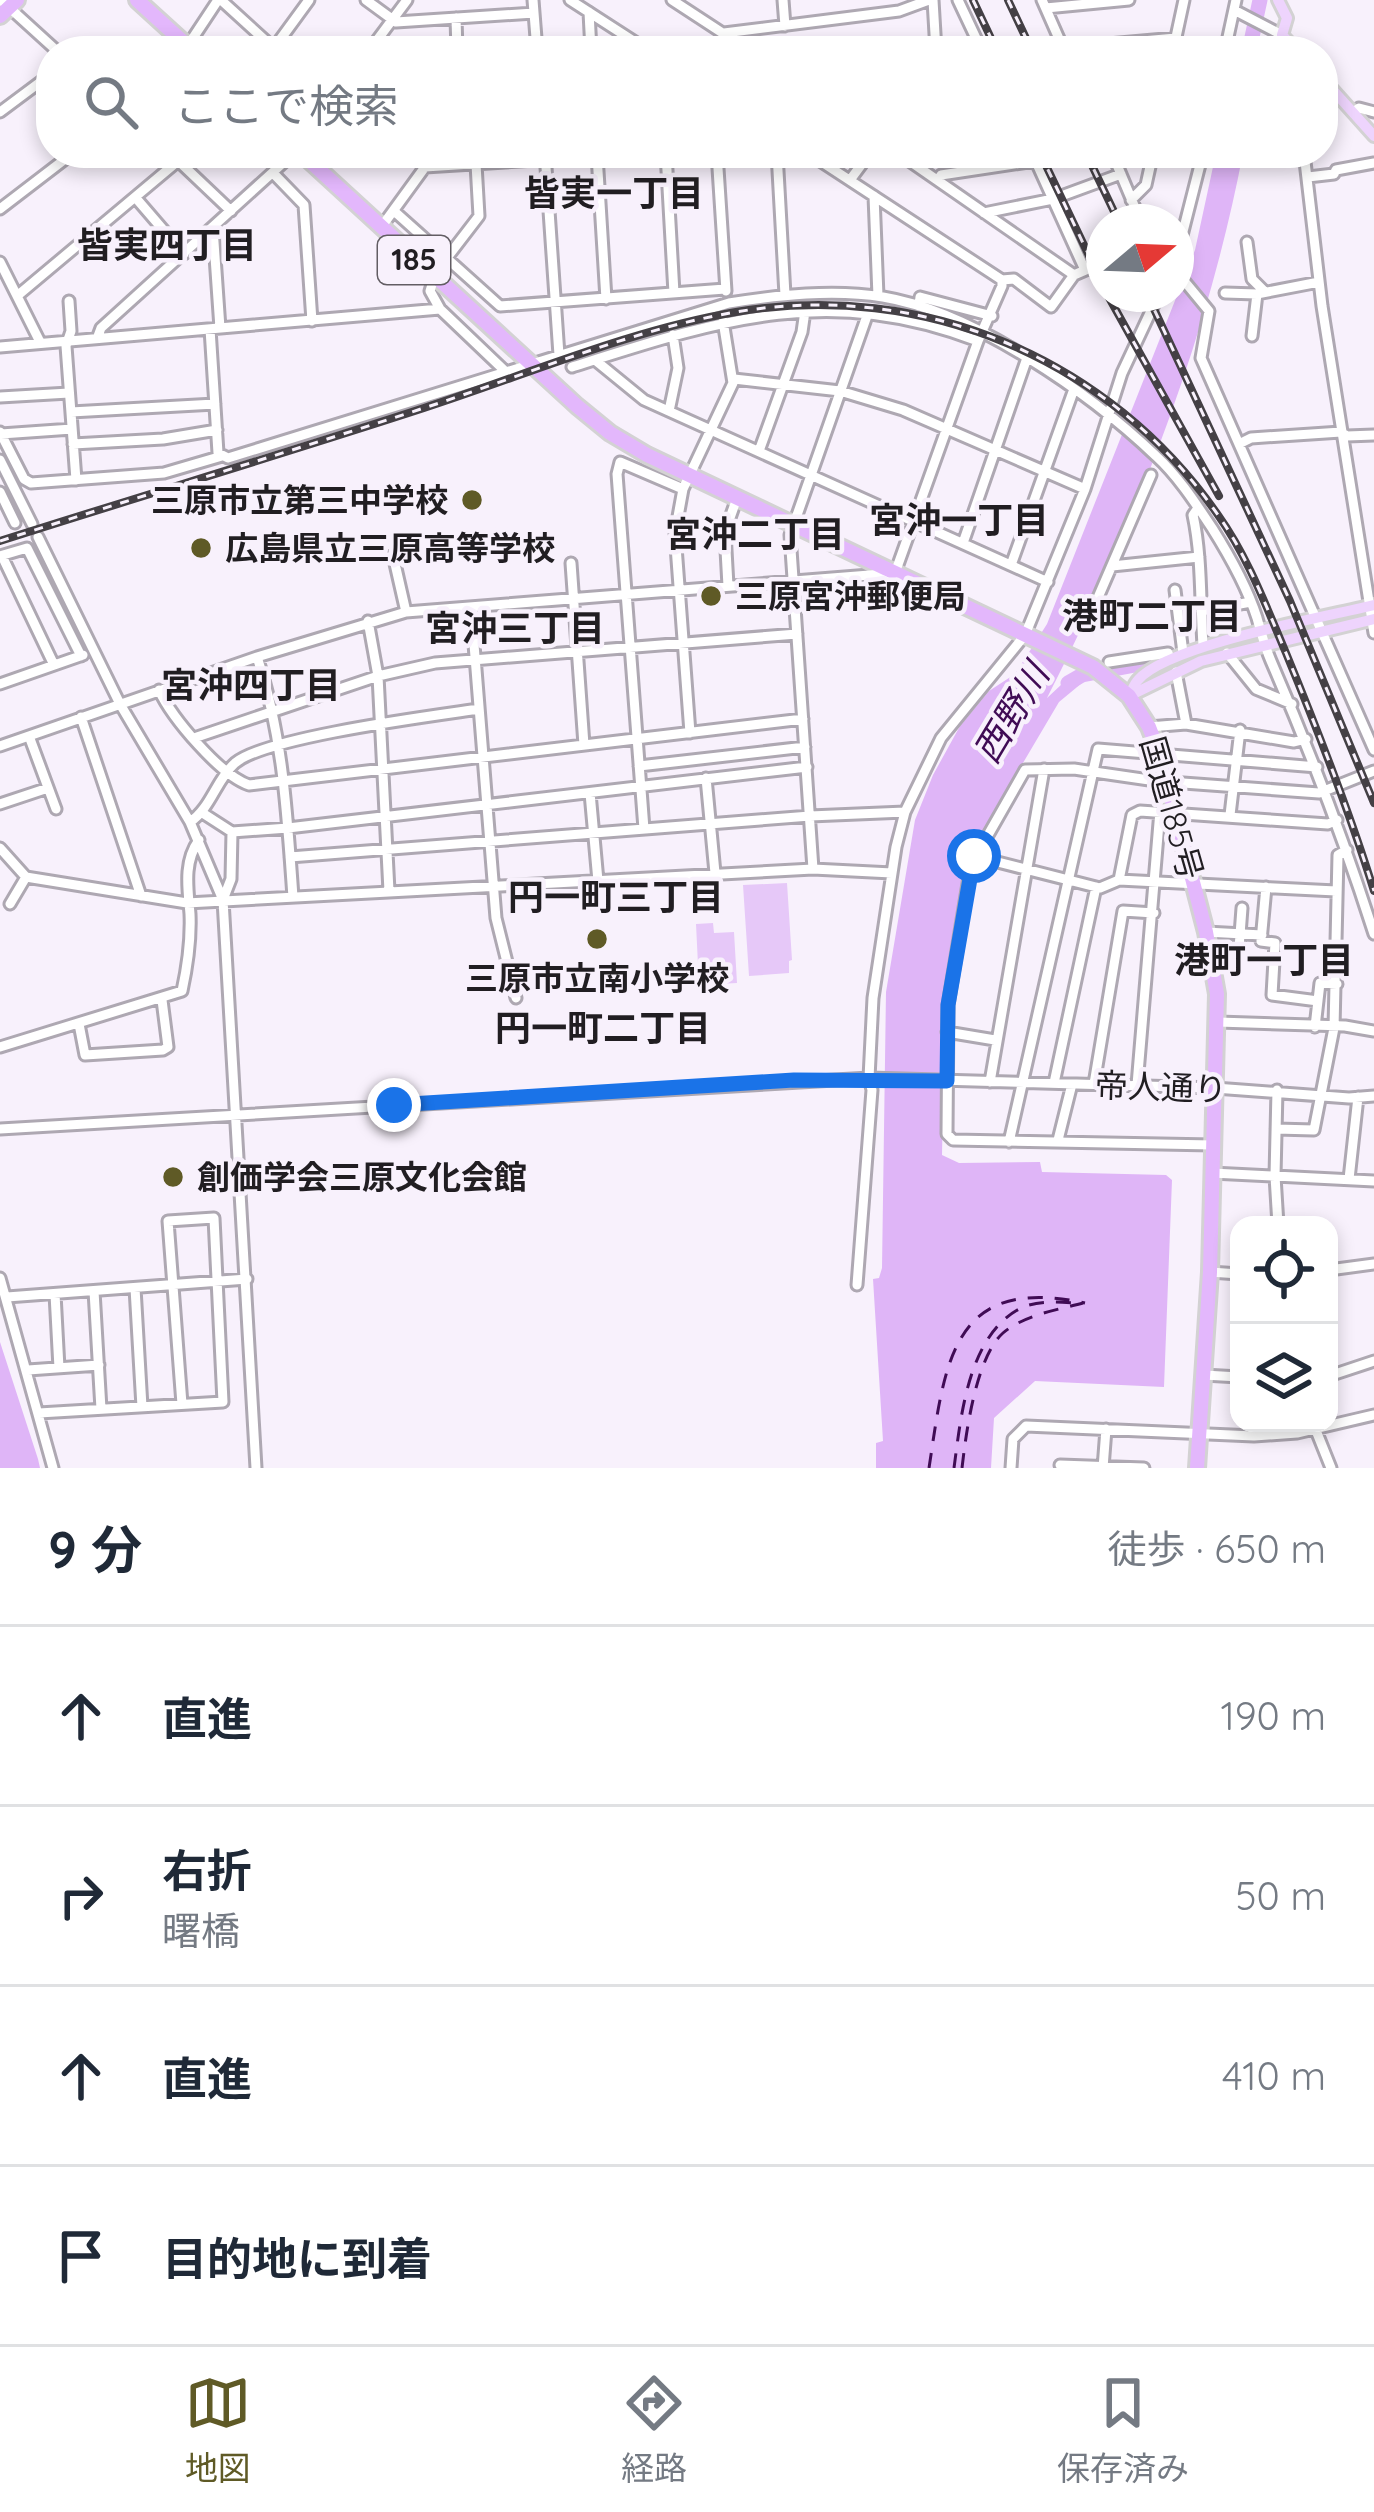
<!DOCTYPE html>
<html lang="ja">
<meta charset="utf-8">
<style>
:root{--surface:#fff;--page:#f6f6f7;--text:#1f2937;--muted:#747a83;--line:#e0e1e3;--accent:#5f5a26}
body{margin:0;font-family:Quicksand,"Noto Sans JP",sans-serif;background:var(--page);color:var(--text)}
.controls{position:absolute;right:36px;bottom:36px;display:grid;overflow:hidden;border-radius:24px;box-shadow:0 6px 18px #0003}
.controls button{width:108px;height:108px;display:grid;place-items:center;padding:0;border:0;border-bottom:3px solid var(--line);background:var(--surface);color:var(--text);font:60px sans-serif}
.compass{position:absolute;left:1086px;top:204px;width:108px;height:108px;border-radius:50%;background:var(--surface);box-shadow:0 6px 18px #0003;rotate:71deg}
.stop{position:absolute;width:36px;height:36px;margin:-27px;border:9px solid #1a73e8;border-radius:50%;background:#fff}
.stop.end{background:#1a73e8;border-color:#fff;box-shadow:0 3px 12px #0008}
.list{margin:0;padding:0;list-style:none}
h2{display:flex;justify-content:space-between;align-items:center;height:156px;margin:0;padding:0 48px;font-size:51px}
h2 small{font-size:39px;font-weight:400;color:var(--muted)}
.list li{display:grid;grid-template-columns:78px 1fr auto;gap:36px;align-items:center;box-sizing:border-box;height:180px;padding:0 48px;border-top:3px solid var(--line)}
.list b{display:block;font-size:45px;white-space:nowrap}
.list p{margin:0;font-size:39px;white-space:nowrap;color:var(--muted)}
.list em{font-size:39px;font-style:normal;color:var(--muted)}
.icon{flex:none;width:66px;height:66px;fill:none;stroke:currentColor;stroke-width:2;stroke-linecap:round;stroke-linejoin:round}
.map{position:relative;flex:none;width:1374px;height:1468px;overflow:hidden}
.search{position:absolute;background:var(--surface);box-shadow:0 6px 18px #0003;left:36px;right:36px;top:36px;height:132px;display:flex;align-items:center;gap:30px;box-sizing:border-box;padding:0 42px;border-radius:48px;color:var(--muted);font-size:45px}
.sheet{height:876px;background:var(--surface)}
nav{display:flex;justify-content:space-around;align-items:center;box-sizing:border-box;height:168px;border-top:3px solid var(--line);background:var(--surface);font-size:33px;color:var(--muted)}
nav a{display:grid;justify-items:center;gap:6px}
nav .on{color:var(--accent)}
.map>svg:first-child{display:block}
.green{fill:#e6c8f8}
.water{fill:#dfb5f7}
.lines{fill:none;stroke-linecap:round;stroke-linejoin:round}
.river{stroke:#dfb5f7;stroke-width:15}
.ferry{stroke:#400c55;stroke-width:3;stroke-dasharray:15 12;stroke-linecap:butt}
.minor-casing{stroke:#aea8b2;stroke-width:15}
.major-casing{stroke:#d3d2d3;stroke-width:16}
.highway-casing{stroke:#d3d2d3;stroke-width:20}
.minor{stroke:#fff;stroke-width:9}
.major{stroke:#eed4fd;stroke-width:10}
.highway{stroke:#e3b7fc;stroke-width:14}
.rail-casing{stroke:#444045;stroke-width:8}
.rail{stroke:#f8f1fc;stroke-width:3;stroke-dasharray:9;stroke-linecap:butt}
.route{stroke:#1a73e8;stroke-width:15}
.poi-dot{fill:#5f5a26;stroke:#f8f1fc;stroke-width:4.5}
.labels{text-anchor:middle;stroke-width:9;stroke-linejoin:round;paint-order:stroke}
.shield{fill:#f8f1fc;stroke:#625d63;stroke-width:3}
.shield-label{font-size:30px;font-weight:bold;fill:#211e22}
.poi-label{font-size:33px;font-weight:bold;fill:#211e22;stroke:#f8f1fc;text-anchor:start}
.street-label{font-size:33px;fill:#211e22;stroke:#f8f1fc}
.neighbourhood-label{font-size:36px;font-weight:bold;fill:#211e22;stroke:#f8f1fc}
.water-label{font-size:36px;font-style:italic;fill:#400c55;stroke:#f8f1fc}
</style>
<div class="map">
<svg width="1374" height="1468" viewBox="0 0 1374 1468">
<rect width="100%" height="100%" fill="#f8f1fc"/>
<path class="green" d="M787,883L792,960L789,961V973L749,976L743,885Z
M713,923L714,933L734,932L737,983L699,985L696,924Z"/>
<path class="water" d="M1216,153H1243C1207,342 1134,527 1047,698L1077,670L1088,678L1059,702L968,856L945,1004L942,1155L959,1163L1040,1162L1042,1172L1166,1175L1172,1180L1164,1387L1035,1381L994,1418L991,1468H876V1443L883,1441L873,1279L879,1278L882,1268L886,992L915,820L933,775L960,726L989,691L1015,674L1047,624L1195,250Z
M0,1342L38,1459L40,1468H0Z"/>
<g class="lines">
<path class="river" d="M1249,51L1260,0
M1333,622L1357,617
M1201,652L1241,642
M1068,683L1082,675L1146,663"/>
<path class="ferry" d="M929,1468C945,1363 951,1274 1085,1303
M954,1468C961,1416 968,1335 1021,1308C1039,1300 1058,1302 1077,1303
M962,1468C966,1433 976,1357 1003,1333C1024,1315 1057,1310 1083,1303"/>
<g class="minor-casing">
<path id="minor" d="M1,0L57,51
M221,0L277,51
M366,0L396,22L534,13
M533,0L537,51
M570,0L649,51
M672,0L750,51
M783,0L785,26
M933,0L936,51
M958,0L982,51
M1042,0L1064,50
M1046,8L1129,0
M1234,10L1282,35
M589,12L591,51
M456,18L457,51
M724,33L899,11L929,0
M274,48L309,0
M1063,48L1176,38
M185,50L218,0
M369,51L407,0
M1173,51L1184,0
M1225,51L1236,0
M0,112L51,74
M1353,112L1359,108L1374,112
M170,153L231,211
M545,153L559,355
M666,153L674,293
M717,153L726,291
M777,153L785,295
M808,153L1002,280L1014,279L1051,307L1074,275
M898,153L1074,275L1104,262
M1032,153L1085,270
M1112,153L1141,222
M1304,153L1322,306L1374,633
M597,155L606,299
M274,174L304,205L312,321
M1308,177L1334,174L1336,170L1374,163
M850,180L870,153
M938,180L941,175L1035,161
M874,196L878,296
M135,197L184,254
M1131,200L1146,185L1153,153
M0,209L73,153
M394,211L500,306L725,289
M984,213L1053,199L1121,174
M385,222L425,167L646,153
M213,228L220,328
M1247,242L1252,279L1264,291
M446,259L479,216L476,164
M1176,259L1203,153
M0,262L40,342
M1176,271L1209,311L1201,358L1374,750
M434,278L430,291L440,309L506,372
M1225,293L1257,294L1319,282
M17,296L178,161
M69,301L71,331L66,346L76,480
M919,306L920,297L992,316
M210,329L218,453L228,458L729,303C779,295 833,289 883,297C974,312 1090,393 1156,456C1178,476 1196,504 1212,528C1229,555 1247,587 1257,618C1261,632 1265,647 1271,661C1310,751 1344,840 1374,934
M98,336L101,328L294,153
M1252,336L1257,294
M0,347L440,309
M595,360L644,400L1048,582
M572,367C717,321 827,283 978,341
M734,379L840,391L903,410L1085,489
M0,397L69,393
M669,411L678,368L673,335
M71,412L215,404
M0,432L24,479L31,483L164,473L222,456
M1,434L72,429
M73,444L163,439L217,430
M1239,444L1251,438L1341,432L1347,436L1374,435
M759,451L802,332L805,311
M0,460L32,524
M0,492L15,523
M1198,508L1193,515C1202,557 1200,602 1203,645
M38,537L120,704L190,822L223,900L256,1468
M963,543L1027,358
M393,555L406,612
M0,556L27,548L81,656
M2,556L54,665
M571,563L584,745
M1011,565L1074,389
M1112,566L1199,557
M728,586L725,532L737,498
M1175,590L1183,653
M471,607L496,918L516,998
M1201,611L1251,602
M1090,616L1151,475
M368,621L378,676L389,891
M1227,653L1256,689L1292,704
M257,657C283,735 287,814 293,897
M1109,662L1168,653L1170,659
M1176,672L1186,724
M0,684L83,655
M159,690C172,718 220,775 249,785L803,719
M81,717L141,896
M1149,727L1186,724L1294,742L1306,739
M690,733L675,533L683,489L733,383L723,321
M29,736L56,809
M194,738L378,676L435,663L797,634
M0,746L257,657L406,612L895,573L978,341L1002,286V280
M639,766L805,747
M706,778L715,873
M590,793L598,881
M0,804L48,788
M201,812L232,832L288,828L807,767
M1230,815L1240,730
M190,822C211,808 216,780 235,763C266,737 432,716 479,709
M644,829L617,474L620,462L683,489
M0,848L26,877L187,903L813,869L892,873
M974,856L1100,888L1119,880L1132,815L1140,811L1328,824L1337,820
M290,857L810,816L905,812
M813,869L790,535L868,313
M1119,880L1336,891
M1266,887L1261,941L1275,943L1272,995L1318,1001
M224,897L231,879L232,832
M10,904L26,877
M1206,932L1262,935
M1239,948L1242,908
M1218,1022L1345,1026L1374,1031
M79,1024L85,1055L163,1050L168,1047L162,1000
M1315,1027L1320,983L1337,984
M947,1032L995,1040
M0,1047L182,991C187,968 191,937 190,914C188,889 183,862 199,840
M990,1082L1044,769
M1054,1083L1096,887
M1094,1084L1123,911L1154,913
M1137,1085L1160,811
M1277,1090L1275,1176L1278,1225
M0,1129L869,1078L1215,1088L1349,1098L1374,1096
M1276,1129L1314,1130L1334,1028L1338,855L1347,850
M1058,1140L1072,1084
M1009,1142L1098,749L1317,767
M1213,1145L953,1140L947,1134L948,1005L971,865L1025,770L1074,769L1156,781L1319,793L1374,771
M1212,1173L1374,1181
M1349,1179L1358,1097
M1329,1270L1374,1264
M1210,1272L1239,1274
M0,1278L53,1468
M857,1285L872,1090L869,1078L873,998L896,847L905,812L941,738L1025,635L1085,489L1122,373L1159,294
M135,1288L142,1407
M94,1291L101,1409
M55,1294L59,1368
M7,1297L247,1279
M28,1370L99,1365
M1204,1375L1239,1377
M1329,1376L1374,1361
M39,1413L223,1402L214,1218L168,1221L182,1404
M1313,1423L1331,1468
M1060,1465L1144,1468
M1011,1468L1013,1439L1026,1426L1254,1436L1297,1433L1374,1415
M1103,1468L1106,1429"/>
</g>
<g class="major-casing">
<path id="major" d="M1278,0L1287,18L1282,35L1297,51
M1323,79L1374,136
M1129,696C1132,691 1134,684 1138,680C1168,645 1325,617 1374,605
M1129,696L1201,661L1374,619"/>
</g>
<g class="highway-casing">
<path id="highway" d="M137,0L193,51
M0,16L17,0
M301,153L577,406L610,433L647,455L1093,667L1129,696L1149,727L1160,755L1206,932L1217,994L1210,1272L1197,1468"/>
</g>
<use href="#minor" class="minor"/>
<use href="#major" class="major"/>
<use href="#highway" class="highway"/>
<g class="rail-casing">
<path id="rail" d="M973,0L997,51
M1008,0L1032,51
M1040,153L1104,287
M1086,153L1119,222
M1107,294L1219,496
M1147,294L1290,601L1374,803
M0,541C141,496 283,454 424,408C526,375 630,330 736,312C923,280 1110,359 1218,515C1248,557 1266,606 1286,653C1318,731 1349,810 1374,891"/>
</g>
<use href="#rail" class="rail"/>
</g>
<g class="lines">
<path class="route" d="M394,1105L794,1080L947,1081L948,1005L974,856"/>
</g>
<g class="poi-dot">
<circle cx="472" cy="500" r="12"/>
<circle cx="201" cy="548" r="12"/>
<circle cx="711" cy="596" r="12"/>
<circle cx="597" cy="939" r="12"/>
<circle cx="173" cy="1177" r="12"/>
</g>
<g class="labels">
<rect class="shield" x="378" y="236" width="72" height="48" rx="9"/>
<g class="shield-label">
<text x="414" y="270">185</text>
</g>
<g class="poi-label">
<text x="448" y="512" text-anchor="end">三原市立第三中学校</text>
<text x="225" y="560">広島県立三原高等学校</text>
<text x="735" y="608">三原宮沖郵便局</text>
<text x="597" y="990" text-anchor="middle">三原市立南小学校</text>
<text x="197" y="1189">創価学会三原文化会館</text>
</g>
<g class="street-label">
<text transform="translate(1172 808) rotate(74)" y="12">国道185号</text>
<text transform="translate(1161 1087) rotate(2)" y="12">帝人通り</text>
</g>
<g class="neighbourhood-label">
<text x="614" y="206">皆実一丁目</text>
<text x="167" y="258">皆実四丁目</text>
<text x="959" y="533">宮沖一丁目</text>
<text x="755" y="547">宮沖二丁目</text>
<text x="1152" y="629">港町二丁目</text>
<text x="515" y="641">宮沖三丁目</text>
<text x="251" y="698">宮沖四丁目</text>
<text x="616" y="910">円一町三丁目</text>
<text x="1264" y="973">港町一丁目</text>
<text x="603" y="1041">円一町二丁目</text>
</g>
<g class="water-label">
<text transform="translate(1011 713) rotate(-59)" y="13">西野川</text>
</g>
</g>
</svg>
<div class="controls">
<button><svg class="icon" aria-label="locate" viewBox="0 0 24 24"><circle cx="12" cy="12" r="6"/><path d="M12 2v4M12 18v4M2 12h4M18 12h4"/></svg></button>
<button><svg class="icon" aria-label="layers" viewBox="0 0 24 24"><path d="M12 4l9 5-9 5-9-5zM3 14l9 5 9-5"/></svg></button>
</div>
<svg class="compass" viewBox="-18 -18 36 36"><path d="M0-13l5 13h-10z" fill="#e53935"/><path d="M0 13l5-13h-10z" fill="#747a83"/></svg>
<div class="stop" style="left:974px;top:856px"></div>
<div class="stop end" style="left:394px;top:1105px"></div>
<div class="search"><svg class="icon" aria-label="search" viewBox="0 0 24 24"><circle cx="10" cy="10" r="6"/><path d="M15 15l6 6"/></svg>ここで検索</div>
</div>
<section class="sheet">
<h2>9 分<small>徒歩 · 650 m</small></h2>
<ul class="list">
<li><svg class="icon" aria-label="ahead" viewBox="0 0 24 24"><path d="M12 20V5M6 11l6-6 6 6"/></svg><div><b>直進</b></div><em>190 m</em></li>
<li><svg class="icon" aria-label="right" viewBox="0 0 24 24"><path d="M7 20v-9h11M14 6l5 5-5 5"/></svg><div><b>右折</b><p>曙橋</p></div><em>50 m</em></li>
<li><svg class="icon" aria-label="ahead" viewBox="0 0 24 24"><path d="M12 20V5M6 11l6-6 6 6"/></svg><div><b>直進</b></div><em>410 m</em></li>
<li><svg class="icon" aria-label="arrive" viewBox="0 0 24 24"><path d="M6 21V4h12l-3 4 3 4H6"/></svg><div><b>目的地に到着</b></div></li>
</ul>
</section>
<nav>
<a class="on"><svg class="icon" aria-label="map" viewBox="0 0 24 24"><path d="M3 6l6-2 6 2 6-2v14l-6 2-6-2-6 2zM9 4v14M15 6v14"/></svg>地図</a>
<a><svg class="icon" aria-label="directions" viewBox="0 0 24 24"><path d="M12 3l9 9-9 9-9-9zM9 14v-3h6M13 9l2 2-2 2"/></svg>経路</a>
<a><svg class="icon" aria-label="saved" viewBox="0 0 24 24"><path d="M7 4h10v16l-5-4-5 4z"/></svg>保存済み</a>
</nav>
